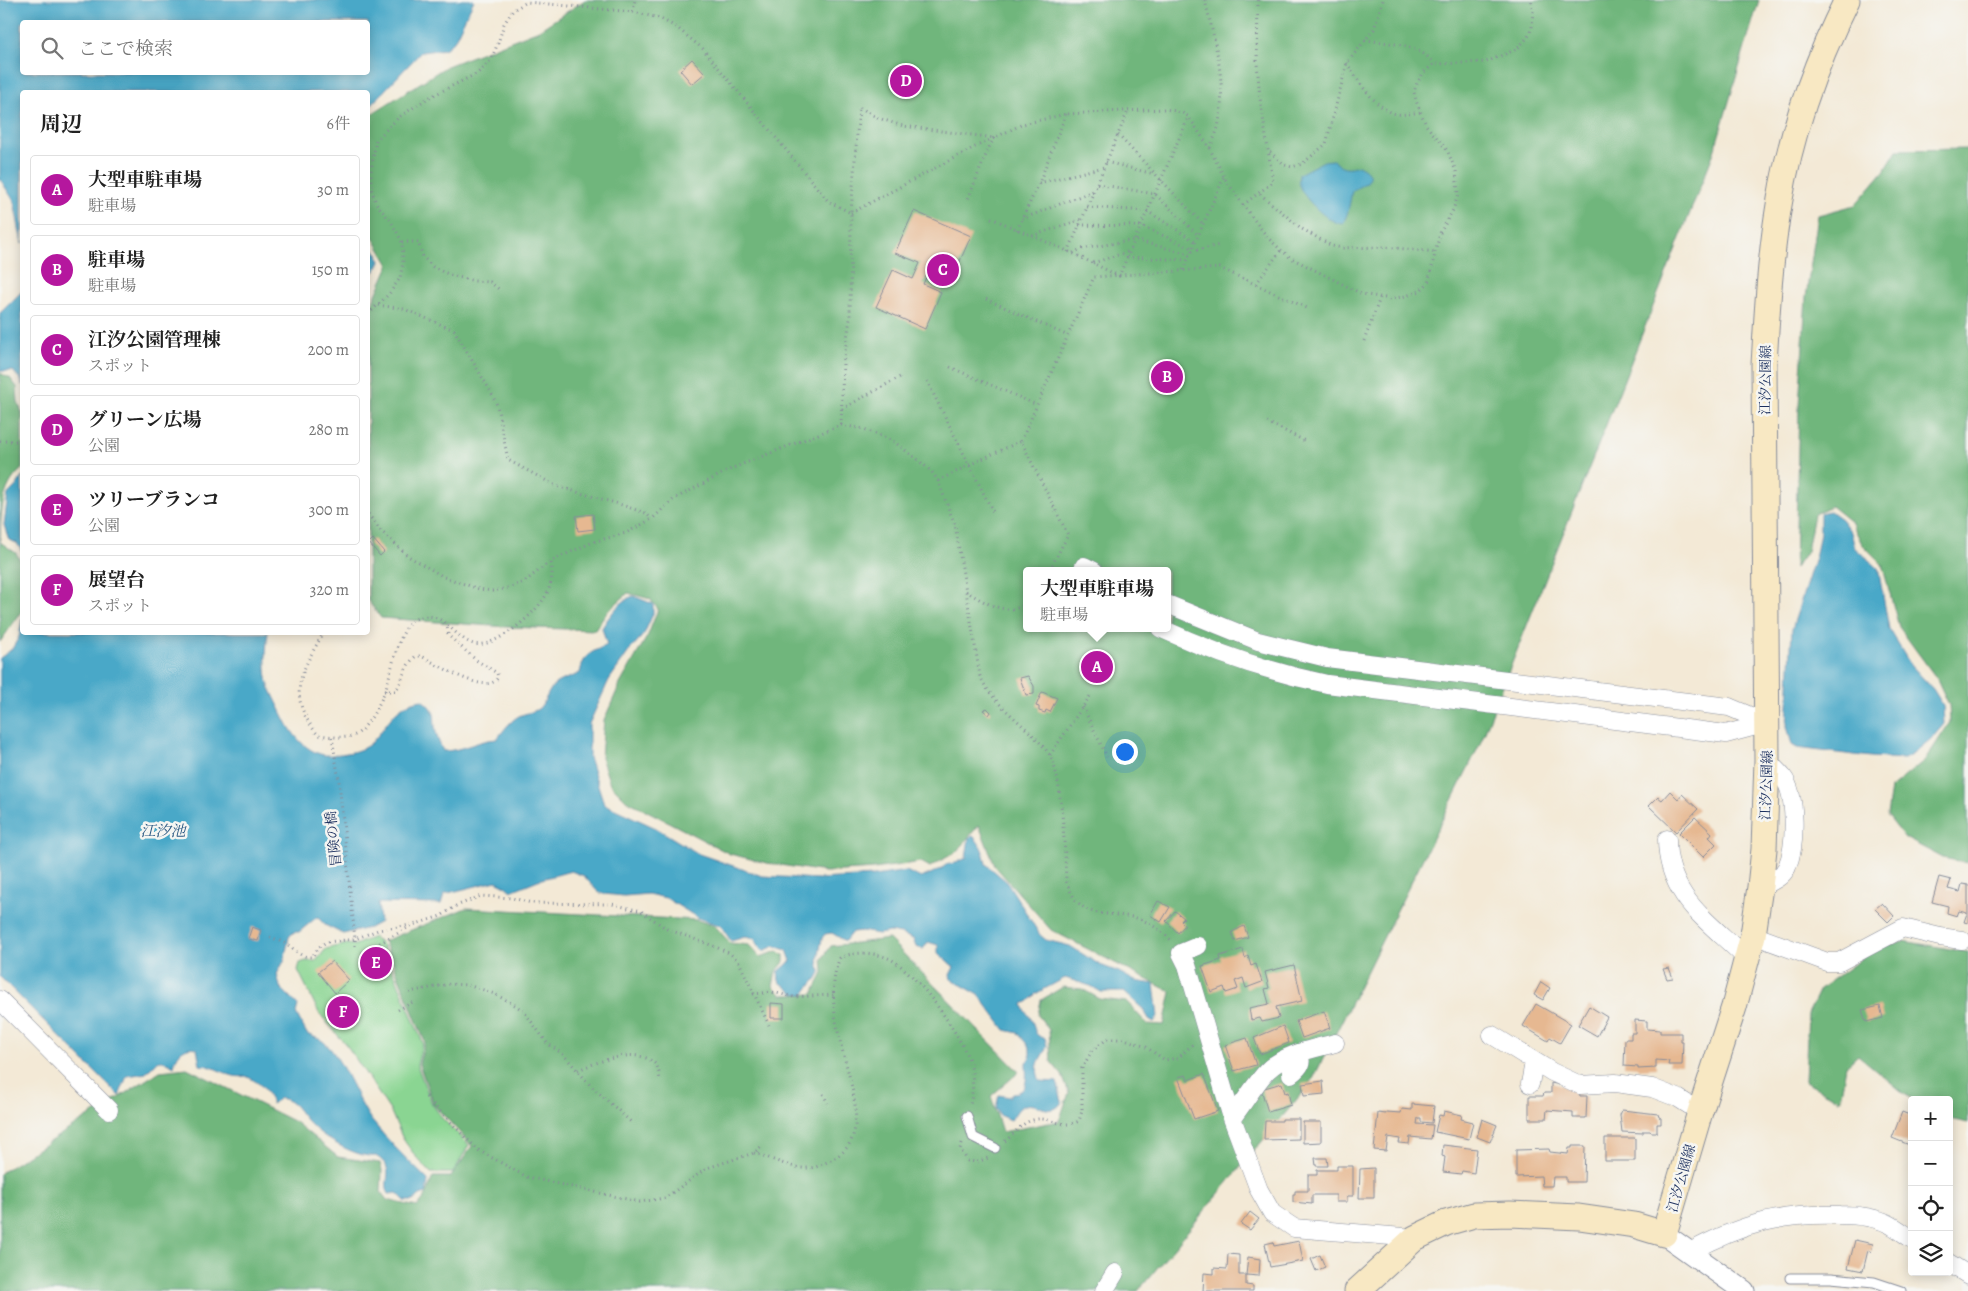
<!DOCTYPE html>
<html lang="ja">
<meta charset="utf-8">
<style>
:root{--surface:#fff;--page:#f2f2f2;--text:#222;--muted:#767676;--line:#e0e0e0;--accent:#b5179e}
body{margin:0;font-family:Alegreya,"Noto Serif JP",serif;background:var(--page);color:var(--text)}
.controls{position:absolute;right:15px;bottom:15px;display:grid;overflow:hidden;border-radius:5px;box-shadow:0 2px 12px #0003}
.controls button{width:45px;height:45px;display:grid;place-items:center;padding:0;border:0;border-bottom:1px solid var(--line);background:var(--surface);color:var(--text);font:25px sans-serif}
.you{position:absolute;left:1124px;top:751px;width:18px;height:18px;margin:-12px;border:4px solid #fff;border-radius:50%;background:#1a73e8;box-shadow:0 0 0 8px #1a73e833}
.badge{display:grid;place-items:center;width:32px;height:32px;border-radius:50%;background:var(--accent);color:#fff;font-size:16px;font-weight:700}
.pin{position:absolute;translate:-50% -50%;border:2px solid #fff;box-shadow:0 1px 5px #0006}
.popup{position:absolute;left:1023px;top:567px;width:148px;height:65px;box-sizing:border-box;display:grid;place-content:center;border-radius:5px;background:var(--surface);filter:drop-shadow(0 1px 4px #0005);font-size:16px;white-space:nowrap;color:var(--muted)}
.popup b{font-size:19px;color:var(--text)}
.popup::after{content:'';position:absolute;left:50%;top:100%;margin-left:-10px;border:10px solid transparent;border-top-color:var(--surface)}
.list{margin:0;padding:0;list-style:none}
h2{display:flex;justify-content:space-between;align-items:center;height:65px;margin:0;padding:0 20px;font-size:21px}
h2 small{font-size:16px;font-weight:400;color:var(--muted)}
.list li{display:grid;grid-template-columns:32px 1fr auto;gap:15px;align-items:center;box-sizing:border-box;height:70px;margin:0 10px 10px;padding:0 10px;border:1px solid var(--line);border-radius:5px}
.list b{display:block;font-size:19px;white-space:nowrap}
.list p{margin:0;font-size:16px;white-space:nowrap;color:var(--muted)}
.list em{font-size:16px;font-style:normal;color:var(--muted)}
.icon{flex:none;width:28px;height:28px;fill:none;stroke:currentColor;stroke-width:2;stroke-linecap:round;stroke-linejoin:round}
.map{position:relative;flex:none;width:1968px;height:1291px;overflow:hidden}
.search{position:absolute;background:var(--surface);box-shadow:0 2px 12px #0003;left:20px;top:20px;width:350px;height:55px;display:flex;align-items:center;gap:12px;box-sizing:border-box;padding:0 18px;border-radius:5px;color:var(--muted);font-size:19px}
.panel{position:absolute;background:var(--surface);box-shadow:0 2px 12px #0003;left:20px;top:90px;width:350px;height:545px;border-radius:5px}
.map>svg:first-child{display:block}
.green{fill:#8ad592;stroke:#528278}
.forest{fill:#6fb67c;stroke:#45726d;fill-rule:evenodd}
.water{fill:#4aa8c8;stroke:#326c93;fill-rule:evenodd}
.building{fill:#e6b891}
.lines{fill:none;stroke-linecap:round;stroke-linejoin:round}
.service-casing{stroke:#878c9a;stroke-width:11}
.minor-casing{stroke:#878c9a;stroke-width:19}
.tertiary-casing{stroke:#878c9a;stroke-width:23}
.secondary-casing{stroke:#878c9a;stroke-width:27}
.path{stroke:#878c9a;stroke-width:3;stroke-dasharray:1 4;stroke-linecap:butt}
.service{stroke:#fff;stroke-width:9}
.minor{stroke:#fff;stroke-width:18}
.tertiary{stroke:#fff;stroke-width:21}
.secondary{stroke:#f8e8c3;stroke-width:25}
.labels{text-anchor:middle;stroke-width:5;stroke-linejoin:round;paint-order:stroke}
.street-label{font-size:14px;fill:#1b2f5e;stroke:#f6f6f2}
.water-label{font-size:15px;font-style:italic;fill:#2b5983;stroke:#f6f6f2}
</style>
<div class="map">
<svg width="1968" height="1291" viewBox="0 0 1968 1291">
<rect width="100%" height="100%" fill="#f6f6f2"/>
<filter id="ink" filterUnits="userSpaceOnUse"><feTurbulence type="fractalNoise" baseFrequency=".02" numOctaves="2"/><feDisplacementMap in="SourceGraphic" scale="10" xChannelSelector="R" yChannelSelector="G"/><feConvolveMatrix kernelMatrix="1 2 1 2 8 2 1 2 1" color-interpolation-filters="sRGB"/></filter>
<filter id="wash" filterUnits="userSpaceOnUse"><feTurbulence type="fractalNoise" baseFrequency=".0096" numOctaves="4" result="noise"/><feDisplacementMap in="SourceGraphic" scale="20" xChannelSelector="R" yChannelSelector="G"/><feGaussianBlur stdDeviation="1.12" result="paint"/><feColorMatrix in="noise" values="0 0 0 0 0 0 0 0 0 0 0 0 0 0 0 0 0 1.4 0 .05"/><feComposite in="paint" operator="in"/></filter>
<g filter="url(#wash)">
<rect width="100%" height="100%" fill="#f3e9d6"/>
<path class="green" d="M374,937L383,946L423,1043L417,1065L432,1104L443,1119L469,1145L453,1173H431L416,1157L403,1139L391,1112L348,1047L319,1013L298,970L300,963L306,961H316L326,949L347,944L355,945Z"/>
<path class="forest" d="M585,0H1759L1714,152L1480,744L1312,1081L1138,1291H0V1174L2,1172L160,1071L187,1068L295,1122L338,1157L380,1163L382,1170L381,1192L387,1200L417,1207L425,1197L433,1177H451L472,1146L434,1105L419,1064L425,1042L384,941L466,908L697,920L715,926L730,943L749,945L760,957L778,951L784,955V962L776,972L773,986L782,995L813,994L823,972L822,959L831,946L889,939L1019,1072L991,1096L1002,1132L1059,1121L1069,1093L1062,1075L1051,1062L1049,1030L1038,1015L1041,1000L1063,987L1082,989L1100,999L1127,1002L1147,1024L1164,1025L1171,992L1051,930L995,866L979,825L956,852L930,867L921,862L874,869L826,872L767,863L730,854L626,800L610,784L601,757L604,720L620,684L648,635L658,609L650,599L628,593L608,611L595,630L507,627L381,618L368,601V313L389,265L368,229V116L447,66L539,30ZM1027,571H1167V628H1027Z
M1968,149V863L1943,858L1905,838L1887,815L1891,788L1926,759L1950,722L1949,705L1937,679L1899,627L1882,564L1862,544L1852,523L1831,506L1814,514L1807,551L1795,568L1799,406L1806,297L1818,215L1855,205L1884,171L1897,150Z
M0,373L10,378L17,387L18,402L22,413V469C0,487 1,516 0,542L16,553L22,563V611L0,642Z
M1903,941L1968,952V1123L1949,1119V1100H1915L1906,1095L1858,1055L1846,1066L1840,1100L1805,1082L1808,1014L1820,989L1875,949Z"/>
<path class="water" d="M0,0H474L454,41L445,49L421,52L368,108V92H22V244L14,201L0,179ZM368,22V72H22V22Z
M1333,160C1341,168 1348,169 1358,165C1364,168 1368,170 1370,177L1367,182L1352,191L1348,212L1343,224C1328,223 1304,199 1299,185C1298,182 1299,178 1299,174L1324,161Z
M368,248L378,253L380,262L375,271L368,276Z
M22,291V385L21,380L13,371H0V313Z
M22,477V552L17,543L9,540L4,525L8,494L17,485Z
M1830,511L1841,519L1851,532L1855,548L1878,568L1889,629L1910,664L1933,689L1943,705L1944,724L1932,738L1913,754L1904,759L1871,757L1797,748L1792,745L1787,726L1792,629L1816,554L1820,532V513Z
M633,596L653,604V614L644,634L630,650L609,680L589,724V757L604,804L656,828L699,854L762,876L819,879L875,876L906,871L921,878L941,869L947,864L956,863L966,858L969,838L973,836C981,844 984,853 986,864L1007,882L1040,935L1046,940L1070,946L1100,965L1119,972L1135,981L1154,984L1158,1017L1154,1022L1149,1019L1143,1009L1124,992H1101L1091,986L1065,978L1037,993L1029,1001L1023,1004C1024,1011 1028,1013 1031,1019C1036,1027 1032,1036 1045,1038L1047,1046C1041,1060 1033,1064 1040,1081L1057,1082L1062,1102C1050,1120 1038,1099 1023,1106C1017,1108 1015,1116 1010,1120L999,1115L996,1108L999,1095L1010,1097L1013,1093C1030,1093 1026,1074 1026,1062L1030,1058V1048L1018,1033L1005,1030L979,995L951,979L950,975L954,967L938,953V945L928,942L923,949L916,947L913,939L901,934L890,932L878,934L862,931L852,932L845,941L832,933L825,934L822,938L818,960L820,972L817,978L804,994L793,993L779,981L778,972L791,961L787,950L775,946L763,951L757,945L755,939L745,937L731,941L721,926L698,918L666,898L648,894L624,896L604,894L598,892L584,876L571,871L538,880L511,891L504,885L496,881L444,894L441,904L378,903L380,922L369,928L343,934L325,925L317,917L299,932H294L289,937L284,961L277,974L280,987L298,1005L296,1013L307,1034C311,1036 317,1038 321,1040C341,1053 356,1100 372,1121C389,1142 408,1161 428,1180L426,1193L420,1195L413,1201H405L397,1193L389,1194C381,1180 398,1170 376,1156C355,1158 322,1137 308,1122C298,1112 296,1101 280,1098L272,1104C266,1087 261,1084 246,1076C228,1080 217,1065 200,1065L197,1048C184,1045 176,1054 174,1066L169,1063L159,1060L146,1073L127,1076L119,1096L0,977V658L12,649L19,637L22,619V632L268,633C266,646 264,673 269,686C274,696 279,707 284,717C292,734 305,751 324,755C331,756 340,754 347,753C355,752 366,748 371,743C389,725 393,704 422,700C441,715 431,717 437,736C438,741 441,746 443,751C462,751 478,740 497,739C503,731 511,720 519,716C525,713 532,713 538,709C546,702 547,692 555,684C560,680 573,677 580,673C584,654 590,653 607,645L602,628C609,616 620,601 633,596Z"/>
<g id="blocks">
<path class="building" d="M692,59L705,73L692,84L680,70Z
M914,211L971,236L952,279L930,269L923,284L941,292L925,329L876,307L893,270L913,279L920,263L895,253Z
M593,514L595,529L578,531L576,516Z
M373,539L384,552L380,556L369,543Z
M1028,676L1034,686V694L1026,695L1020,678Z
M1042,692L1057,698L1050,712L1046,710L1045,713L1039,711V707L1036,706Z
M987,708L991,712L989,715L983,710Z
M1670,791L1678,799L1682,794L1698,809L1676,832L1649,806L1658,797L1662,800Z
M1695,817L1712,833L1709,837L1716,844L1703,857L1679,833Z
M1939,877L1951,880L1948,889L1960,892L1962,884L1968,885V923L1964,922L1967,913L1959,911L1957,916L1947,913L1948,906L1932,902Z
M1158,901L1170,907L1161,922L1150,915Z
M1882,903L1894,916L1888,922L1875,909Z
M1175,911L1184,918L1181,921L1185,925L1178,933L1166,921Z
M1244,926L1248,937L1235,941L1232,932Z
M252,927L261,930L258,941L248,939Z
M1243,949L1245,958L1248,956L1251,966L1256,964L1262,982L1246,988L1243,978L1235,981L1238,989L1226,993L1224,987L1211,992L1202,966L1221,960L1220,956Z
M332,961L349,980L335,993L318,972Z
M1294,965L1302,1001L1276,1007L1279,1018L1262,1022L1260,1018L1251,1020L1249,1008L1269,1004L1265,989L1269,988L1265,972Z
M1669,968L1673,978L1667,979L1663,969Z
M1541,982L1550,988L1543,1000L1534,995Z
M771,1003L784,1004V1018H771Z
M1536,1004L1571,1024L1560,1043L1550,1037L1548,1041L1523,1026Z
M1589,1006L1607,1017L1597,1036L1578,1025Z
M1880,1006L1883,1018L1866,1022L1862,1010Z
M1324,1011L1330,1028L1302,1038L1296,1021Z
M1635,1020L1647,1021V1029L1660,1030V1033H1681V1041H1683L1682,1065H1668L1669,1061L1656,1060V1068L1638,1069V1067L1624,1066L1625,1039H1631V1033H1635Z
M1283,1026L1289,1043L1260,1054L1254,1038Z
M1247,1038L1256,1065L1234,1071L1225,1045Z
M1204,1074L1218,1111L1194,1119L1178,1077L1186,1075L1188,1080Z
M1323,1081L1324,1094L1304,1096L1302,1084Z
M1282,1083L1285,1093L1288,1092L1291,1105L1268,1112L1261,1089Z
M1551,1083L1569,1087L1570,1090L1579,1091L1580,1096H1587L1586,1118H1573V1112L1547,1110L1546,1119H1529V1096H1543L1544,1093H1551Z
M1412,1104L1434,1106L1432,1123L1421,1122V1118H1418L1417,1124L1433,1125L1431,1139L1410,1137L1409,1144L1399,1143L1400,1139L1388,1137L1386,1151L1374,1150L1378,1113L1386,1114V1112L1401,1113L1402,1109L1412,1110Z
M1622,1110L1658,1114L1659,1117L1661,1118V1124H1657V1132H1651L1650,1131H1643V1133L1622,1132L1620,1115Z
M1444,1111L1462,1115L1461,1119L1473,1122L1469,1139L1435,1132L1439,1115L1443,1116Z
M1902,1112L1912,1116V1146L1892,1138Z
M1282,1119H1299V1139L1264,1140L1265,1121H1282Z
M1482,1119L1497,1125L1490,1142L1477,1137Z
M1303,1122H1321V1142L1303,1143Z
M1605,1138H1635V1161H1605Z
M1443,1145L1477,1149L1474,1173L1462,1171L1461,1174L1443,1172L1445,1157L1442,1156Z
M1572,1146H1585L1584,1182H1566V1177H1553L1552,1186H1542L1541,1176L1516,1177V1150L1549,1149L1550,1152L1568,1154L1569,1148H1572Z
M1315,1158H1327L1328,1166H1316Z
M1337,1166H1353V1196H1347V1202H1336V1195H1312V1204L1293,1202V1194H1295V1191H1308V1175H1317V1170H1337Z
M1374,1168V1198H1359L1360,1169Z
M1250,1212L1259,1219L1250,1230L1241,1224Z
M1855,1240L1873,1244L1871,1252L1868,1250L1863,1271L1848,1268Z
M1299,1241L1303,1261L1270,1267L1265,1244L1273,1242L1274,1246Z
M1228,1254L1239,1255V1275H1246V1285L1253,1286V1291H1203L1204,1273L1214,1274V1268L1227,1269Z
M1320,1255L1325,1267L1316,1271L1311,1259Z
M1248,1257L1260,1259L1259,1276L1246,1275Z"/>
</g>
</g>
<g filter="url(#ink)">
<use href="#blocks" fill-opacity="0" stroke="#878c9a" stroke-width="1"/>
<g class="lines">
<g class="service-casing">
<path id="service" d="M967,1116L973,1137L995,1148
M1790,1278H1831L1874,1282L1901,1291"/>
</g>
<g class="minor-casing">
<path id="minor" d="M1082,571L1084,566L1094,571
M1167,604L1258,641L1327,658L1729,707L1767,723
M1160,628C1214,653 1269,672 1327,684L1726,734L1767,723
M1667,839C1667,898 1710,922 1747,959
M1760,887C1771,882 1782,878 1787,867C1796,846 1797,795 1783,777C1778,771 1772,766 1767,760
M1753,935L1827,962H1839L1903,928L1940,937L1962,940
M1198,946L1181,953L1187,965L1232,1118L1259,1190L1272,1213L1294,1228L1415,1238
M0,1000L109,1110
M1492,1035L1552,1072L1580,1085L1615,1083L1652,1088L1678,1098L1700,1112
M1291,1074C1300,1067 1303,1064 1299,1053
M1530,1084L1534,1062
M1232,1118C1244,1103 1254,1085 1267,1071C1284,1054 1313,1049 1335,1043
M1690,1252C1741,1224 1782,1213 1840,1215C1856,1215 1875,1217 1889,1224C1897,1228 1904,1234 1912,1239
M1949,1263L1968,1275
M1104,1291L1115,1273"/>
</g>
<g class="tertiary-casing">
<path id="tertiary" d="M1664,1234L1744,1291"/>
</g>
<g class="secondary-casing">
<path id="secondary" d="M1357,1291L1415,1238L1446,1223L1474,1215L1510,1214L1579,1217L1634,1225L1664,1234L1700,1112L1734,1007L1753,935L1760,887L1764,849L1767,760L1764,365C1767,312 1770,258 1779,205C1790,135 1815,64 1847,0"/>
</g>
<path class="path" d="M1205,0C1214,39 1227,82 1219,122C1218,131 1213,140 1210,148
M633,12L635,0
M1365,40C1387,43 1421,44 1434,64
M1347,63C1358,81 1373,105 1393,113C1401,116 1413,113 1421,112
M1118,135L1203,224
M1270,152L1285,165L1292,167L1302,164L1326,144L1347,63L1374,29L1383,0
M1106,162L1154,174
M1039,183L1104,167
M1097,184L1155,194L1198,235
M1260,194L1302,229L1332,246L1342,248L1384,247L1437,252
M1243,205L1273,182L1260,98L1257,63L1258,0
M1087,207L1147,211L1195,241
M851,213L971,149L1023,124L1066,114L1165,109L1181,112L1189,117L1210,149L1224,177L1243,205L1268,238L1281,250L1291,258L1362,294L1391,299L1406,296L1420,291L1428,283L1440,233L1453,210L1458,195L1456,171L1447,150L1426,125L1416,101L1414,92L1417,83L1424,72L1434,64L1486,62L1517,49L1528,37L1532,28L1533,11L1531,0
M991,218L1072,253L1119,276L1188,118
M1022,219L1093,191
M1079,225L1141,226L1192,248
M1017,230L1039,183L1066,114
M1032,236L1082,219
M402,242H418L423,257L433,267L450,275L474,281L490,282L501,291
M1192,251L1220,245
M1068,252L1128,111
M1073,253L1081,249L1134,240L1190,254
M1127,257L1187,260
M1093,263L1130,251
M1183,270L1224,177
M1256,284L1281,250
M986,299L1068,336
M378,305L404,309L454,330L491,392L497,405L508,460L556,486L619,504L645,513L652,519
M368,314L389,294L400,278L403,263L402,242L392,223L376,203L371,188V171L376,140L399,117L428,98L478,73L491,60L498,43L504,24L513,10L527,2L633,12L659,18L676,27L703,49L828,201L851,213
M1364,341L1380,298
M950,367L1037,405
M927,381L993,512
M842,409L900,377
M1267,422L1307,442
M841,425L843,364L850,319L851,213L859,107L878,118L903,126L995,138L990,145L968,199
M0,441H22
M1021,441L1094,277L1220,268L1309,309
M938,481L969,465L1021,441L1068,535L1049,571
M368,514L380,530L408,556L444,577L479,589L492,591L508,588L524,582L551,561L593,542L626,533L652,519L674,499L733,468L841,425L864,429L893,441L917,459L932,472L938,481L955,525L980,676C995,709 1029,725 1049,754C1062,772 1065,854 1066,880C1080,920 1098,911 1132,917C1147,920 1161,930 1172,941
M966,591C982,601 1009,619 1027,602
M324,632C301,672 285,695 318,735C329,736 342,739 352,736C360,734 364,727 369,721C375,712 381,701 385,691C391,674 399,626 415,619C444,607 452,638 474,644C496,649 541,610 548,591C552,582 553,572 551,562
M384,691H395C404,681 402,668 416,656H421C436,663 488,698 498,677L497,673L476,660L450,637L448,634L447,624
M1083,707L1107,757
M332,737L339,781L355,939
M1050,755L1090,696
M270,937C275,939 281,941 286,944C297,950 298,957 312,957L319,947L326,942L355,939L378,930L411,925
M355,946V939
M362,953L413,925L441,916L456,906L481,896L512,898L532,903L612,904L641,911L667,929L716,947L729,953L738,960L769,1025
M409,992L450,984L468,985L490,992L508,1001L523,1010L547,1043L564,1055L590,1085L631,1122
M753,994L772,992L794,997L835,995
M398,1010L413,1002
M578,1070C597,1062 635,1047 653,1062C659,1066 659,1074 660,1080
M823,1094L828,1103
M426,1097L478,1150L527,1177L640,1202L665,1198L707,1168L754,1153L763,1145
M1005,1141C1014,1135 1022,1122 1033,1120C1050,1115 1060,1130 1079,1121L1082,1111V1068L1092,1051L1107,1039H1125L1146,1047L1165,1060L1178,1058L1193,1044
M962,1143L960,1149L968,1161L977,1162L988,1158
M754,1153C772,1158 790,1169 808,1168C817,1168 825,1163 833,1159C875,1137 847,1075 840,1040C834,1015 829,982 840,958C854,951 873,952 888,958C916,970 961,1035 970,1063C974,1075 973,1093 970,1105"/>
<use href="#service" class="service"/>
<use href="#minor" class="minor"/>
<use href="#tertiary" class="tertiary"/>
<use href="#secondary" class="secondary"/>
</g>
</g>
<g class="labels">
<g class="street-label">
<text transform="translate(1765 380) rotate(-89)" y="5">江汐公園線</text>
<text transform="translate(1766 785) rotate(-88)" y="5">江汐公園線</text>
<text transform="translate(333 839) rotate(-96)" y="5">冒険の橋</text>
<text transform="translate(1681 1178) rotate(-74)" y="5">江汐公園線</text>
</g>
<g class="water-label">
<text x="163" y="836">江汐池</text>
</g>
</g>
</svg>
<div class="controls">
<button>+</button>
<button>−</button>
<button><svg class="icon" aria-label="locate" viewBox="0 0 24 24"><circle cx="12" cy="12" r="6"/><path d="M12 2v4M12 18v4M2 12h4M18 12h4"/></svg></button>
<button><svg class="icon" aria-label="layers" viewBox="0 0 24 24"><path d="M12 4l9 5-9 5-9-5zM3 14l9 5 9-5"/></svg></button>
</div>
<div class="you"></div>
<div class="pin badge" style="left:1097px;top:667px">A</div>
<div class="popup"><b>大型車駐車場</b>駐車場</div>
<div class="pin badge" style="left:1167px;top:377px">B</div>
<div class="pin badge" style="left:943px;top:270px">C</div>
<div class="pin badge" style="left:906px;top:81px">D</div>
<div class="pin badge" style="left:376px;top:963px">E</div>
<div class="pin badge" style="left:343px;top:1012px">F</div>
<div class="search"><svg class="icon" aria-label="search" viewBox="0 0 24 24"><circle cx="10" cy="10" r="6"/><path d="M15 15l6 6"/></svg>ここで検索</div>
<section class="panel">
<h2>周辺<small>6件</small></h2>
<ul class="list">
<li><span class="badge">A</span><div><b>大型車駐車場</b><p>駐車場</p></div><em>30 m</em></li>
<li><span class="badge">B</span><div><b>駐車場</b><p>駐車場</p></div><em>150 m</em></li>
<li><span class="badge">C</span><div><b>江汐公園管理棟</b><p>スポット</p></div><em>200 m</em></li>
<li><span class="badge">D</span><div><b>グリーン広場</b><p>公園</p></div><em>280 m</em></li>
<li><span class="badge">E</span><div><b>ツリーブランコ</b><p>公園</p></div><em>300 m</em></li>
<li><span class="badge">F</span><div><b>展望台</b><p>スポット</p></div><em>320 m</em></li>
</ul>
</section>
</div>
